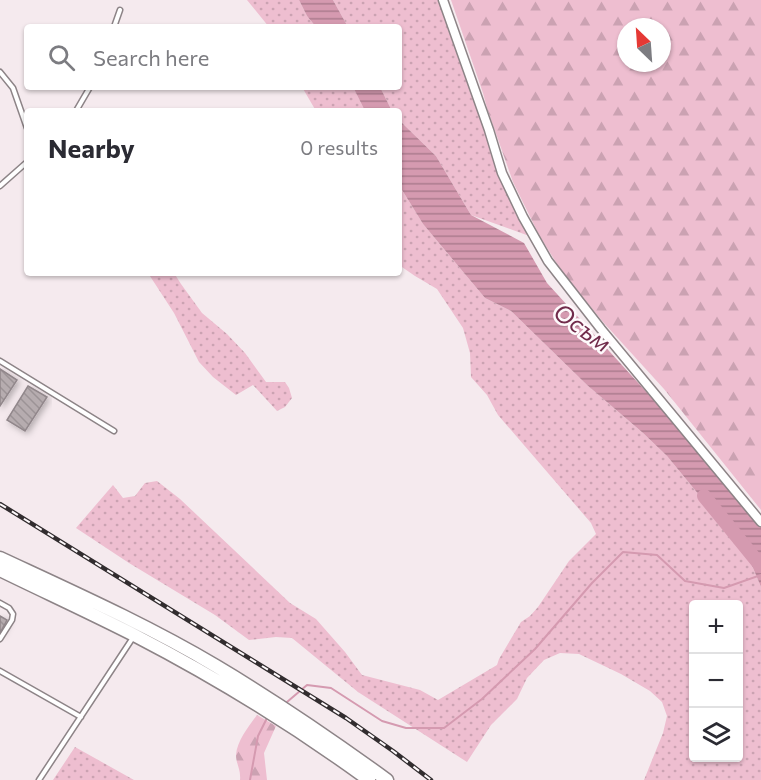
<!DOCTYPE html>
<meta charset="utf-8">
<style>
:root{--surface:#fff;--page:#f2f2f3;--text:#2b2b33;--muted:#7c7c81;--line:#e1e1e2}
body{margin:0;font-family:Commissioner,sans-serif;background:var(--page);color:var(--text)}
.controls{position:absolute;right:18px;bottom:18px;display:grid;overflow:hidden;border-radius:6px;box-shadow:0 2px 4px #0004}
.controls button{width:54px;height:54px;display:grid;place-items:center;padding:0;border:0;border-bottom:2px solid var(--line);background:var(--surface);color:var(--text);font:30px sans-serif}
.compass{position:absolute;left:617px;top:18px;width:54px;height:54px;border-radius:50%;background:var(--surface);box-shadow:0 2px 4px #0004;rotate:335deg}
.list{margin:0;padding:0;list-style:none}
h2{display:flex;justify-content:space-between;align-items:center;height:78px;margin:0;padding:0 24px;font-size:26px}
h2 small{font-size:20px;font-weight:400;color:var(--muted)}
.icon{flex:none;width:33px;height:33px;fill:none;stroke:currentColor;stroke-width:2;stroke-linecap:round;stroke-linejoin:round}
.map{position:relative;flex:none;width:761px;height:780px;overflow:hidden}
.search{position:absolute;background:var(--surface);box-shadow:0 2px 4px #0004;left:24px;top:24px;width:378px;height:66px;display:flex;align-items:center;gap:15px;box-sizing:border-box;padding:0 21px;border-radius:6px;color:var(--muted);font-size:22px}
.panel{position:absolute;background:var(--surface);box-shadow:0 2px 4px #0004;left:24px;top:108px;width:378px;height:168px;border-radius:6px}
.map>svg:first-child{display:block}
.grass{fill:url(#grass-dots);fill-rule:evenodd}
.forest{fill:url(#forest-firs);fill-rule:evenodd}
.water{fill:url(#water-rules)}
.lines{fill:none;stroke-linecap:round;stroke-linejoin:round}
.stream{stroke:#d59ab0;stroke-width:2}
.river{stroke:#d59ab0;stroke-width:14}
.building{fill:url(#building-back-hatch);stroke:#91878b;stroke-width:1.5;filter:url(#shadow)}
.lane-casing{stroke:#8d8487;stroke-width:7}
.street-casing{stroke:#8d8487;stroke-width:11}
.secondary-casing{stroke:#8d8487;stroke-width:15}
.lane{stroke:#fff;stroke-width:4}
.street{stroke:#fff;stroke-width:8}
.secondary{stroke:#fff;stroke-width:12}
.rail-casing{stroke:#322d2f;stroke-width:4.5}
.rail{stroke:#fef9fb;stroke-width:2;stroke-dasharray:7;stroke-linecap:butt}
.labels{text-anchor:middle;stroke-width:5;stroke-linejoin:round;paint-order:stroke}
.water-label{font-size:24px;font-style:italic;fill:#712b4b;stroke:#fef9fb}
</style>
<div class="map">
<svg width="761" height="780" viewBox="0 0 761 780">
<defs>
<pattern id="grass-dots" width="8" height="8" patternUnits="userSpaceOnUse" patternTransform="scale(1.5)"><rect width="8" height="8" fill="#eebed0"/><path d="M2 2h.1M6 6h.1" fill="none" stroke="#cba2b2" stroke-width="1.8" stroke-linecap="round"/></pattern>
<pattern id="forest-firs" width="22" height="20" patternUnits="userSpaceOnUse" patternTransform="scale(1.5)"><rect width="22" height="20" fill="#eebed0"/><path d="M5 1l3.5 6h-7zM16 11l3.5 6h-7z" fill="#cba2b2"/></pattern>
<pattern id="water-rules" width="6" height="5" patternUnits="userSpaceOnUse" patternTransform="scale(1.5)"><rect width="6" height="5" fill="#d59ab0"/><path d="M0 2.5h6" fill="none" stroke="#ac7c8e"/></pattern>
<pattern id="building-back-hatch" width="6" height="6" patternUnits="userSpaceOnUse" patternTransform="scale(1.5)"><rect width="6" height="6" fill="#b6acaf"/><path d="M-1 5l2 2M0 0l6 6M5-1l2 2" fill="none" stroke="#9c9396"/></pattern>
<filter id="shadow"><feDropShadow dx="2.5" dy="2.5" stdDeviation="3" flood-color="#0004"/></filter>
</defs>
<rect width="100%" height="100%" fill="#f5eaee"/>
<path class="grass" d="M247,0H299L307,16L316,27H269Z
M333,0H443L494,151L532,237L471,215L436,156L399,120V111H392L380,87H399V27H348Z
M302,87H353L365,111H316Z
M399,185L423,224L485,298L511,311L587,385L643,433L667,456L704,501L722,516L740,537L761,587V780H644L663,733L667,716L662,702L650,691L621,674L579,654L560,653L544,660L527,678L517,699L491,725L467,762L358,692L292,638L276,637L249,640L215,615L129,563L76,528L113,485L123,498L135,496L145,483L157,481L180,499L290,603L316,619L345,652L362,675L420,690L438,700L497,665L499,659L521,622L530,616L538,607L569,561L596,534L591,523L498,415L487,395L471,377L470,353L463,328L437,289L415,276L399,265ZM694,604H738V758H694Z
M148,273H174L181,284L202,313L227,334L245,353L266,382H285L289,388L292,398L285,407L277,411L253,385L236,395L213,377L199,362L174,313Z
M75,747L134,780H53Z"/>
<path class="forest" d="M451,0H761V510L664,389L603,322L562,272L539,235L513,182L487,108L483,93ZM626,27H662V63H626Z
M257,715L276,726L264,753L267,780H240C241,769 236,764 236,755C237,741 249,726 257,715Z"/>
<path class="water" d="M299,0H333L348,27H316L307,16Z
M353,87H380L392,111H365Z
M399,120L436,156L471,215L524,243L547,283L652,398L681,433L697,449L761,527V587L740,537L722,516L704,501L667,456L643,433L587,385L511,311L485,298L423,224L399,185Z"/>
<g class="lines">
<path class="stream" d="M287,702L307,685L331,688L382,721L406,728H444L482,699L535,649L592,583L623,552L657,555L685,581L724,588L761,575
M250,780L258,736L267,718"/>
<path class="river" d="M704,496L761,566"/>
</g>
<path class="building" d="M0,369L17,380L0,406Z
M28,386L47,397L25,431L7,420Z
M0,616L7,620L0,633Z"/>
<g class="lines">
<g class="lane-casing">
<path id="lane" d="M114,27L120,10
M0,72L13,88L27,128
M76,111L90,87
M0,186L27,162
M0,361L114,431
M0,603L9,608L13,614L12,620L0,639
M0,671L81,717
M39,780L134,636"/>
</g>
<g class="street-casing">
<path id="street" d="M443,0L489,130L502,173L523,217L548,261L601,329L761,522"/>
</g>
<g class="secondary-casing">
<path id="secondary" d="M0,558C73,592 147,625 216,666C275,701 332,740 387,780
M0,570C45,592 91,613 136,636C217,678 295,726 369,780"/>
</g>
<use href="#lane" class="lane"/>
<use href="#street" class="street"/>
<use href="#secondary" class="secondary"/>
<g class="rail-casing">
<path id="rail" d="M0,504L346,718L393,751L431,780"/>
</g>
<use href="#rail" class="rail"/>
</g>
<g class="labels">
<g class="water-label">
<text transform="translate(582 328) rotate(36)" y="8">Осъм</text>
</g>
</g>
</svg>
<div class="controls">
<button>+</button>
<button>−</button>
<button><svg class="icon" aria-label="layers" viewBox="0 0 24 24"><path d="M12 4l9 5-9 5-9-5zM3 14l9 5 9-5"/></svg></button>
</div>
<svg class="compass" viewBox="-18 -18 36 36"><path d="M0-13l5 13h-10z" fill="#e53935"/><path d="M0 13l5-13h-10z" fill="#7c7c81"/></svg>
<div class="search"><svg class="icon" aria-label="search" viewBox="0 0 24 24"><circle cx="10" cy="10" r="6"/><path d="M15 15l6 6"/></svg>Search here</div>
<section class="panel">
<h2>Nearby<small>0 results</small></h2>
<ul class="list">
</ul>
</section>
</div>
